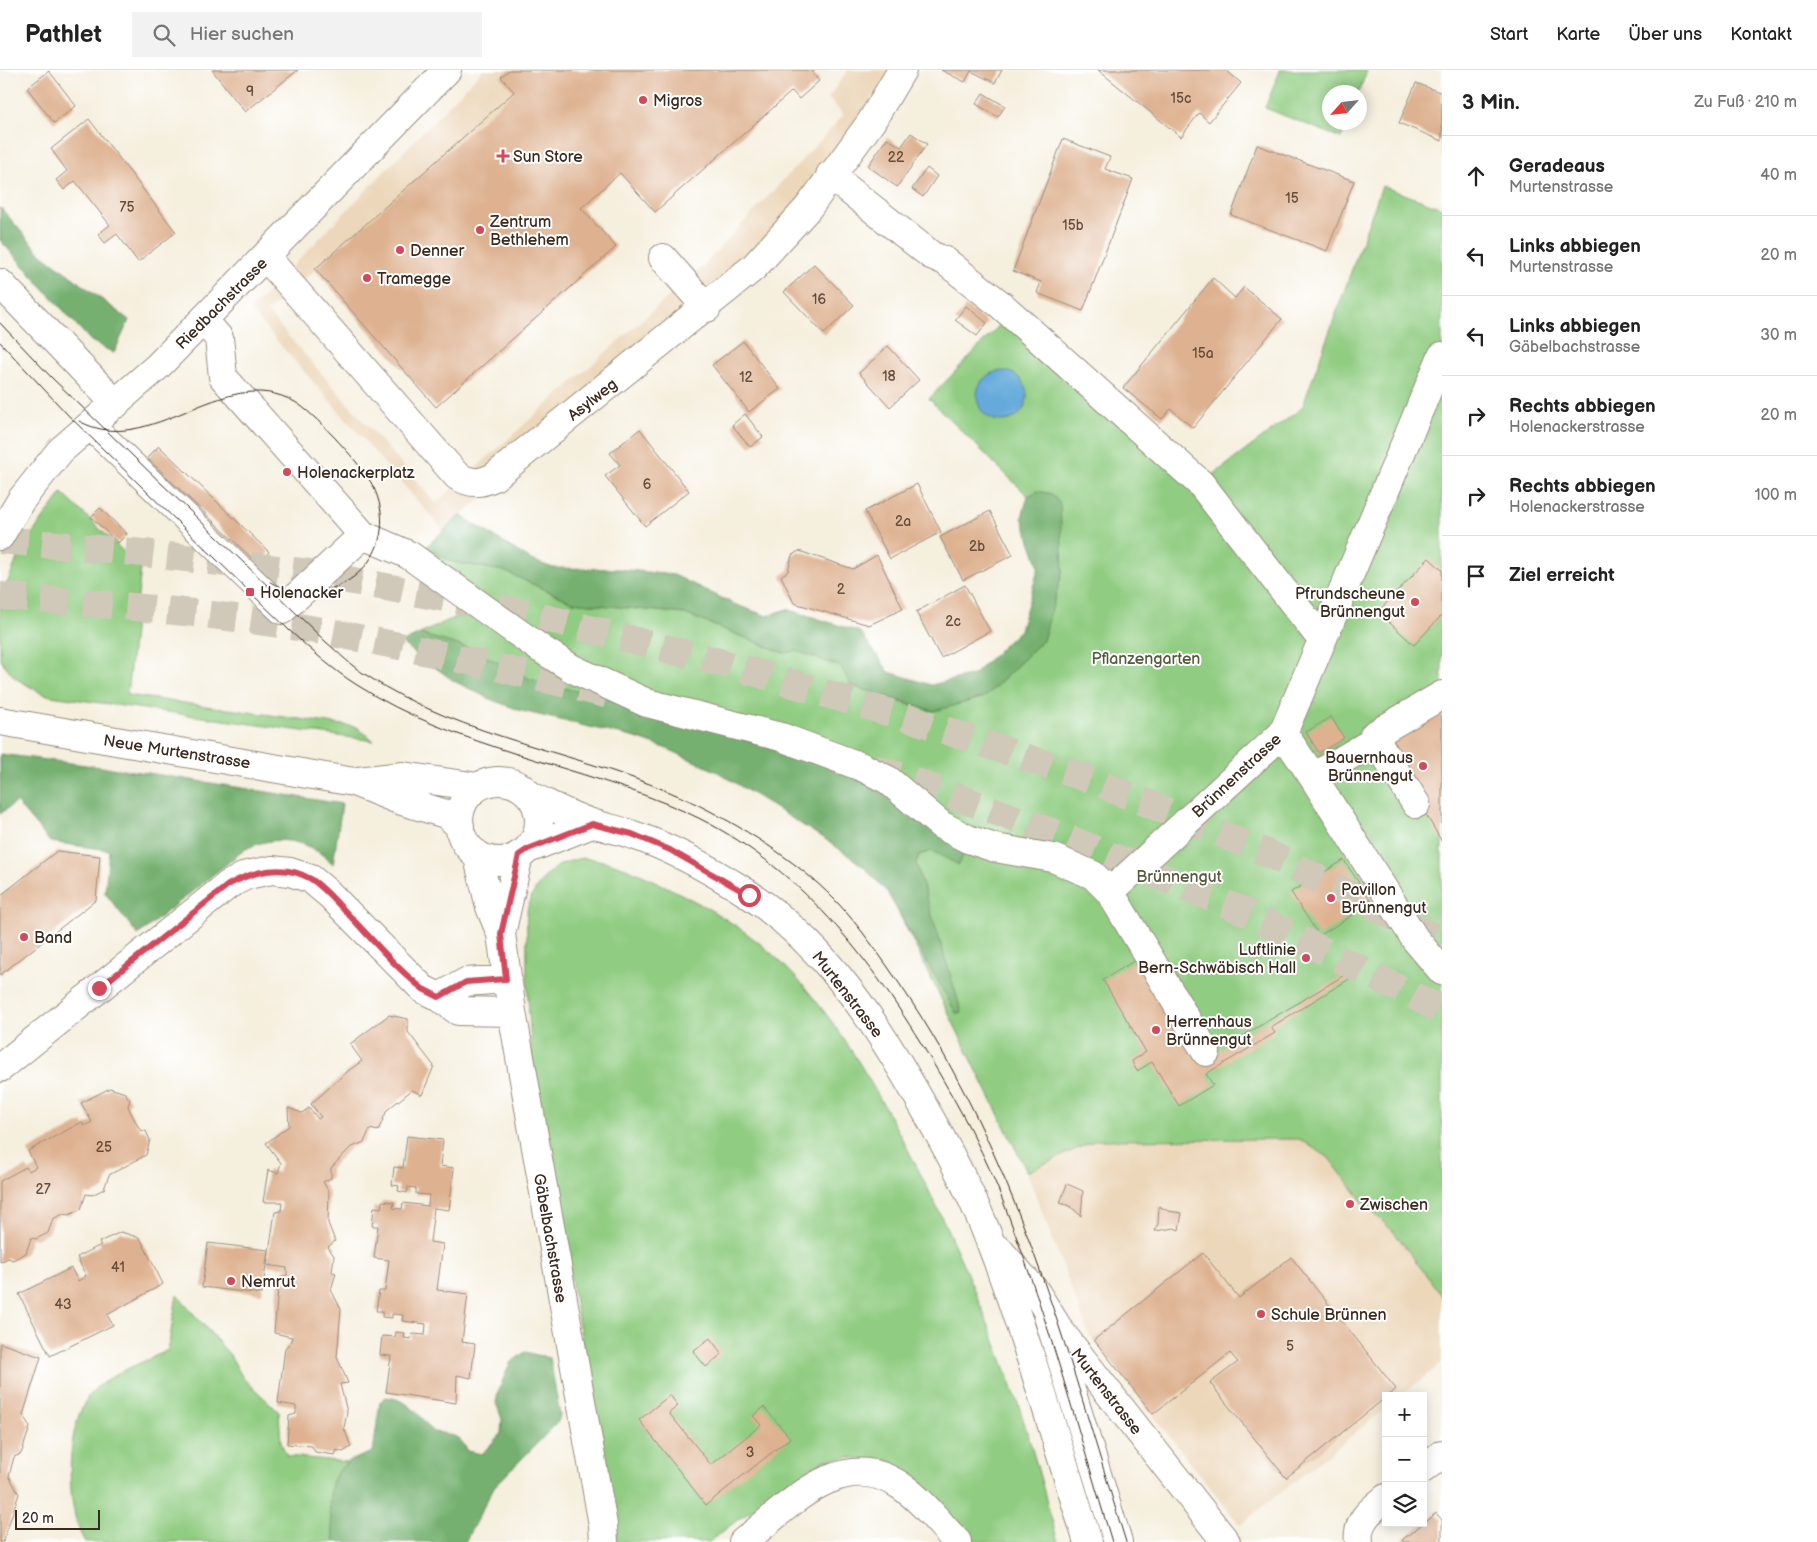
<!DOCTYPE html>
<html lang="de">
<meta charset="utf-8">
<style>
:root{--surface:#fff;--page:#f2f2f2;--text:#222;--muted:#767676;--line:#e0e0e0}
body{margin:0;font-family:"Balsamiq Sans",sans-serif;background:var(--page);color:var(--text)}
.controls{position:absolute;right:15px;bottom:15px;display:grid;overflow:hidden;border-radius:0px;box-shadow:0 2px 12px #0003}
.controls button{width:45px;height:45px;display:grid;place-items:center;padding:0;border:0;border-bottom:1px solid var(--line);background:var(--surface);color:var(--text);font:25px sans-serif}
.compass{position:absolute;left:1322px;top:15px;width:45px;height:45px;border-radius:50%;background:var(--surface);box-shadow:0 2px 12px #0003;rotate:243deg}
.scale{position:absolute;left:15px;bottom:12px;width:85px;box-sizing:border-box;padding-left:5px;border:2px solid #3b2a1e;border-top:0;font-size:14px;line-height:18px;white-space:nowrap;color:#3b2a1e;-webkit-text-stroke:4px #fff;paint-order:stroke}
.stop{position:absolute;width:15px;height:15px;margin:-11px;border:4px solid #d1495b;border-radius:50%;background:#fff}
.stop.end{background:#d1495b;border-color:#fff;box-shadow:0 1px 5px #0008}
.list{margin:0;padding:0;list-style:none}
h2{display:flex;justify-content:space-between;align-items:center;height:65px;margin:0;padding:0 20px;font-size:21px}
h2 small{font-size:16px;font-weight:400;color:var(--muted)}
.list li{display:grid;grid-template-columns:32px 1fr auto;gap:15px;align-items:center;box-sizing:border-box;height:80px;padding:0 20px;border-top:1px solid var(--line)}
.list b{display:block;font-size:19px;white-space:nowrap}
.list p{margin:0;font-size:16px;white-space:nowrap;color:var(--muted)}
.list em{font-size:16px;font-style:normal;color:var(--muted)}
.icon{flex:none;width:28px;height:28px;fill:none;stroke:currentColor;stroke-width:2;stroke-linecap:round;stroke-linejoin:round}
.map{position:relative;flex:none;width:1442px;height:1472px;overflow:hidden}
header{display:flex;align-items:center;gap:30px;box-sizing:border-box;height:70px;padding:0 25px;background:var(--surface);border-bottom:1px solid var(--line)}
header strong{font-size:24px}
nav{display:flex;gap:28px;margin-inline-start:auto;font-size:18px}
.search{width:350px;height:45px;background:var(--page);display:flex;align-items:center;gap:12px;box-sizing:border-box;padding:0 18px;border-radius:0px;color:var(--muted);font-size:19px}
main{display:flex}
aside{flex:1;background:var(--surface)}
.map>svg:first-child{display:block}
.built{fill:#ecd7ba}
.green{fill:#90cc81;stroke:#667b50}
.forest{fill:#74b06f;stroke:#586d46}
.water{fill:#65aadb;stroke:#506a7c}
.building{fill:#deb291}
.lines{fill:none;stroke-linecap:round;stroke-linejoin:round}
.highway-tunnel{stroke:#d0c8b8;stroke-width:28;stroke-dasharray:28 14;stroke-linecap:butt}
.minor-casing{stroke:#988c7e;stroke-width:30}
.major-casing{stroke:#988c7e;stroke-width:30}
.minor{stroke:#fff;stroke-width:28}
.major{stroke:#fff;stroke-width:28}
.tram{stroke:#3b2a1e;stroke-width:1}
.route{stroke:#d1495b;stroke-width:6}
.poi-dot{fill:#d1495b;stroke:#fff;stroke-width:2}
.labels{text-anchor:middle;stroke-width:4;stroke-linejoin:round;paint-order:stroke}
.number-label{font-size:14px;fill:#644c3b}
.poi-label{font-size:16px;fill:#3b2a1e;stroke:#fff;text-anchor:start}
.street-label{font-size:16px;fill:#3b2a1e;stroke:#fff}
.park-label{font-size:16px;fill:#545b3c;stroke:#fff}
</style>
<header>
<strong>Pathlet</strong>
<div class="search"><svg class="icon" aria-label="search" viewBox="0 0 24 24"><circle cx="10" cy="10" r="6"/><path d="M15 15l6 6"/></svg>Hier suchen</div>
<nav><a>Start</a><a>Karte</a><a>Über uns</a><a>Kontakt</a></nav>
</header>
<main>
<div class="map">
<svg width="1442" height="1472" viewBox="0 0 1442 1472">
<rect width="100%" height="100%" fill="#fff"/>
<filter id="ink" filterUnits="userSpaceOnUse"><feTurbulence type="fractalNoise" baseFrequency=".02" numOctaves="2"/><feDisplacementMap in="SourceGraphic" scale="10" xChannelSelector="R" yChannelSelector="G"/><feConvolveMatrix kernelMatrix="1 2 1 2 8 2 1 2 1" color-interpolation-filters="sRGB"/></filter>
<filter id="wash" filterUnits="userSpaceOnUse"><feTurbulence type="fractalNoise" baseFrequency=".0096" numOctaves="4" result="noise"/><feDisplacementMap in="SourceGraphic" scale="20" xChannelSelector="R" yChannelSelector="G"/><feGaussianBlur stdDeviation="1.12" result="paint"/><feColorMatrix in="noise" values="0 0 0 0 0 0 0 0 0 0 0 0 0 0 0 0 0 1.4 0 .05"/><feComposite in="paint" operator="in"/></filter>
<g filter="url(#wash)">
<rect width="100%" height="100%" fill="#f5efde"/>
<path class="built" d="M483,0H816L813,3L820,11L799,29L792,22L655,143L620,104L582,138L616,177L436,337L315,200L267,242L436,433L702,197L844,45L828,28L848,0H891L803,126L748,190L501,412L443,460L250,240Z
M1299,1069L1328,1087L1367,1137L1394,1162L1442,1226V1293L1401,1326H1386V1338L1240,1455L1088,1263L1027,1102L1096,1070Z"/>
<path class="green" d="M1280,0H1367L1359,22H1330V52L1347,53L1341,68L1265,38Z
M1382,116L1442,138V1226L1394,1162L1367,1137L1328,1087L1299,1069L1096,1070L1027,1102L878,801L718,701L420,564L487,532L420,483L426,477L452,492L504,501L572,532L685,544L783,583L797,581L841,597L893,630L933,641L985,627L1043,570L1038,421L1028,426L929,329L1014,240L1205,411L1302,338Z
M62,423L141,498L127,625L357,657L374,671L51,626L41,623L15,608L0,589V531L21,479Z
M585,788C616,791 643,805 671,819C706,836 742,857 771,883C821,928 857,986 889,1045C939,1134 980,1228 1015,1325C1032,1373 1044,1423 1058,1472H977L923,1415L895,1397L850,1387L824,1390L740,1448L709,1472H617L532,987C529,947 526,907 527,867C527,857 525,843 529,833C539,807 558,790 585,788Z
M177,1225L230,1285L243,1308L279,1342L281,1373L287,1386L347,1392C322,1421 330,1437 334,1472H85C64,1438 64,1349 94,1320C111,1303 147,1291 168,1280Z"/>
<path class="forest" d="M0,137L39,182L129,250L114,283L91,271L0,170Z
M1038,421L1052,424L1060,434L1063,500L1043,570L985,627L934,641L851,616L841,597L797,581L784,583L685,544L572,532L504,501L452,492L426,477L460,445L531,490L553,498L619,499L674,505L734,534L767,546L787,539L860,562L889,602L931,615L973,605L1020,560L1039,497L1022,447L1028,426Z
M420,564L472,579L530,609L645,639L864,706L966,776L959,795L932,781L919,785L916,793L962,943H956L887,822L863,796L831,773L718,702L670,680L636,668L522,641L492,630L454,611L401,573Z
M0,684L148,703L342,734L333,794C308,769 275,763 244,780L138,865L105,823L109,780L50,772L16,732L0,744Z
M525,1282L550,1288L560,1346L558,1352L494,1417L465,1472H334C331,1446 321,1410 348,1392C355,1388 365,1385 373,1382L380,1332L386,1327C409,1329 419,1345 433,1362C449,1364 461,1364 467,1381L482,1384L501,1363L502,1349L496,1333L498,1322L510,1293Z"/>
<path class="water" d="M977 326a25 25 0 1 1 50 0a25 25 0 1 1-50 0Z"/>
<g id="blocks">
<path class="building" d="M212,0H298L245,42Z
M509,0H815L812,3L819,11L799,29L792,21L655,142L620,103L581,138L616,177L436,337L315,199L514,22L501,7Z
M941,0H1002L995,13L971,1L965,12Z
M1098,0H1226L1241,13L1209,52L1199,43L1181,67Z
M49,1L76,36L54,53L27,18Z
M1416,13L1442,23V71L1399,53Z
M983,23L1005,36L998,47L976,34Z
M89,49L176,162L138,192L117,164L105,173L98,164L110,155L75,111L64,120L56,110L67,101L51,79Z
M911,63L927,74L897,117L868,96L887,68L901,77Z
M1063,69L1110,87L1105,99L1133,109L1083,241L1037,223L1041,212L1013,201Z
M1257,75L1354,111L1327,181L1231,145Z
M927,98L937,106L923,127L912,119Z
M814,194L854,235L824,264L784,222Z
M1213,208L1235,228L1244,217L1282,249L1193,358L1171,339L1162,349L1123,318Z
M966,236L987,253L977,266L955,250Z
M743,271L780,319L749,342L712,295Z
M888,276L919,310L890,337L859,303Z
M745,344L763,367L750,377L732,355Z
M640,359L689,421L645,456L605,406L620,395L610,383Z
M159,376L269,482L258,494L147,388Z
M917,414L941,462L890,489L865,441Z
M100,438L127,464L118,473L91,447Z
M990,441L1013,485L963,510L940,467Z
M799,481L853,499L877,485L903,539L869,555L794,533L781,506L788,501L792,485Z
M1429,488L1442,500V545L1414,575L1378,542Z
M965,515L990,561L941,588L916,542Z
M1442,639V772L1424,741L1429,737L1388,672Z
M1331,647L1344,668L1319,683L1306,662Z
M57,781L100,786L96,830L0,905V826Z
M1344,790L1372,833L1319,866L1291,822Z
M1137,889L1199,992L1348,903L1351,908L1271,957L1275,963L1206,1004L1213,1015L1179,1036L1152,992L1137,1001L1134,996L1132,991L1146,982L1103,910Z
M389,945L408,949V962L434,996L422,1025L412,1020L387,1040L378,1061L370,1059L364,1072L350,1078L331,1098V1108L323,1112L329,1122L328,1153L335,1171L328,1177L334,1186L332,1202L336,1203L331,1220L341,1239L337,1287L348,1313L340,1314L347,1342L344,1358L351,1377L343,1382L337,1380L335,1385L315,1382L312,1376L287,1374L289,1346L296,1344V1336L278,1333L285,1278L290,1273L292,1267L274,1263L279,1208L287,1205V1198L267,1195L275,1142L281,1141L282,1132H263L268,1100L278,1103L281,1093L266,1073L289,1056L288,1038L302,1043L309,1038L318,1049L321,1047L311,1034L348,1001L362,991L350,974Z
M110,1018L125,1023L130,1030L128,1036L131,1043L140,1060L146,1061L150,1070L146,1085L109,1105L104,1119L92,1125L86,1124L81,1139L69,1145L63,1144L53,1149L48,1163L36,1169L31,1168L26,1183L13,1190L8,1188L0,1192V1111L26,1097L29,1101L36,1097L28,1081L82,1052L84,1056L92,1052L81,1033Z
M407,1066L443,1070L440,1096L454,1098L449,1140L434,1138L430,1172L443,1174L437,1220L468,1224L462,1272L475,1274L471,1308L457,1305L456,1333L386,1322L391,1286L380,1285L382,1266L395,1267L396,1262L405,1263L404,1268L411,1269L412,1264L425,1265L426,1254L402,1251L403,1245L392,1244V1248L382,1247L383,1241H376L379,1221H385L389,1190L374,1188L378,1156H372L374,1137L381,1138L382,1131L394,1132L393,1138L402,1139L403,1133L428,1136L429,1125L416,1124V1118L408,1117L407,1123L398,1121L399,1116L392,1115L394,1097L403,1098Z
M1067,1114L1083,1121L1081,1146L1070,1136L1060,1133Z
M1159,1136L1168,1141L1182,1143L1179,1160L1174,1158L1155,1161L1158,1153Z
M121,1162L140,1168L163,1214L107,1245L113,1255L50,1286L19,1224L71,1198L78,1211L86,1206L77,1187L101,1175L99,1172Z
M208,1173L268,1180L262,1224L202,1217Z
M1203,1183L1239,1228L1291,1187L1396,1319L1286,1408L1210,1313L1238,1292L1230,1283L1153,1344L1094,1270Z
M710,1268L722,1284L706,1297L693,1281Z
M0,1273L41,1287L23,1345L30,1357L21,1384L14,1387L9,1406L19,1424L3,1472H0Z
M670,1325L678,1336L669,1343L711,1395L761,1355L753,1346L764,1337L790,1368L706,1435L639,1350Z
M1436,1443L1442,1450V1472H1404L1402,1470Z"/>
</g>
</g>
<g filter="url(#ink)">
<use href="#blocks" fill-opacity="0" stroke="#988c7e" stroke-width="1"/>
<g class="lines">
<path class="highway-tunnel" d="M0,470L144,483L310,503L526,543L723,593L921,652L1086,708L1267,783L1442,871
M0,526C99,534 200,541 298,557C405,575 512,600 617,627
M872,698L903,707L1065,767L1243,841L1442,940"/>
<g class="minor-casing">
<path id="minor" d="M830,105L931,185L945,191L1001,235L1201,414L1322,570
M266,187L457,406C471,414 480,414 494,407L754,197L808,138L871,52L902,0
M663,188L707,238
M0,213L116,334
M204,251L219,268L223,307L363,465L409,485L541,579L573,599L647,633L781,667L862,697L888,710L941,755L968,769L995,778L1053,788L1093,805L1110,822L1206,982
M90,355L282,540L363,465
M0,466L21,430L60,381L158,296L447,0
M1283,663L1313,707L1415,869L1442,901
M1376,670L1374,665L1442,625
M1313,707L1376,670L1416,734
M477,784L490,837L501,864L512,942L603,1455L604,1472
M1110,822L1283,663L1442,286
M501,864L519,785
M439,927L466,912L506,909
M0,998L228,815L247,805L272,800L290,802L311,809L330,825L423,919L439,927L458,941L512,942
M1048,1246L1118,1472
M1423,1399L1442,1384
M743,1472C788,1437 841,1375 901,1416C922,1430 939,1453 957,1472
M1359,1472C1356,1451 1371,1440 1386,1428"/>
</g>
<g class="major-casing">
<path id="major" d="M0,651L354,712L399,730L446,744L460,756
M358,711L403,706L478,717
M459 751a40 40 0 1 1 80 0a40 40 0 1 1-80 0Z
M531,726C552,736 573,748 595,754C607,758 620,760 633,765C673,778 711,800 747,823C817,869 866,937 907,1008C938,1061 968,1114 990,1171C1028,1270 1056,1372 1088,1472
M528,779L592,754
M999,1180L1035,1221L1060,1261L1226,1472"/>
</g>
<use href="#minor" class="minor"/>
<use href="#major" class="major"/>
<path class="tram" d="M0,253L52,308L326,572C339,583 351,596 366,605C464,670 585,682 690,731C740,755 796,790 834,829C859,855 881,887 901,916C1018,1087 1065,1278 1126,1472
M0,272L68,345L290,561C311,580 333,600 357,615C458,680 580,694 688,743C799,794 872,890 933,993C961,1040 987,1088 1006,1139C1048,1248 1078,1361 1112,1472
M79,351C151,391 222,291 295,332C313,342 357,390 368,408C374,416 378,427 380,436C393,500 323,543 270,512"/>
</g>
</g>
<g class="lines" filter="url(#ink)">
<path class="route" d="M99,918L228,815C253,801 284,793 311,809C325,818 336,832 347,843C372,869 395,897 423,919L439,927L466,912L506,909L501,864L519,785L528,779L592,754L632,764L670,780L749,825"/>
</g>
<g class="poi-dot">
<circle cx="643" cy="30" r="5"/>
<path d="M500.5 78.5h5v5h5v5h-5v5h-5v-5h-5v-5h5z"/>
<circle cx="480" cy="160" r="5"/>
<circle cx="400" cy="180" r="5"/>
<circle cx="367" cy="208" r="5"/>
<circle cx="287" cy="402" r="5"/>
<rect x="245" y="517" width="10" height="10" rx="2.5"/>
<circle cx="1415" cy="532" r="5"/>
<circle cx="1423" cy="696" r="5"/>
<circle cx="1331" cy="828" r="5"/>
<circle cx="24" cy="867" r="5"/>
<circle cx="1306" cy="888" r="5"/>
<circle cx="1156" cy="960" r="5"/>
<circle cx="1350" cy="1134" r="5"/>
<circle cx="231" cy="1211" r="5"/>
<circle cx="1261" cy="1244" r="5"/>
</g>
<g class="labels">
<g class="number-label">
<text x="250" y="26">9</text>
<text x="1181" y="33">15c</text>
<text x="896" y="92">22</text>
<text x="1292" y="133">15</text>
<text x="127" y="142">75</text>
<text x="1073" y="160">15b</text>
<text x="819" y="234">16</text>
<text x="1203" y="288">15a</text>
<text x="889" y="311">18</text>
<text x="746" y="312">12</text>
<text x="647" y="419">6</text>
<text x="903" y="456">2a</text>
<text x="977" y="481">2b</text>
<text x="841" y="524">2</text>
<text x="953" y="556">2c</text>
<text x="104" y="1082">25</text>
<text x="43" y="1124">27</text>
<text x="118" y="1202">41</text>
<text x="63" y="1239">43</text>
<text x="1290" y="1281">5</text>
<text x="750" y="1387">3</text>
</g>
<g class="poi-label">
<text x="653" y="36">Migros</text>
<text x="513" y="92">Sun Store</text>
<text x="490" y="157">Zentrum<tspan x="490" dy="18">Bethlehem</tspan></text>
<text x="410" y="186">Denner</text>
<text x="377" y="214">Tramegge</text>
<text x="297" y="408">Holenackerplatz</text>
<text x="260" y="528">Holenacker</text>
<text x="1405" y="529" text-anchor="end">Pfrundscheune<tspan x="1405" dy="18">Brünnengut</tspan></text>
<text x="1413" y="693" text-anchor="end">Bauernhaus<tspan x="1413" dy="18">Brünnengut</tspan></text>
<text x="1341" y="825">Pavillon<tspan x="1341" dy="18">Brünnengut</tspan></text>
<text x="34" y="873">Band</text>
<text x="1296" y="885" text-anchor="end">Luftlinie<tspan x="1296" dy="18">Bern-Schwäbisch Hall</tspan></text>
<text x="1166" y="957">Herrenhaus<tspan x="1166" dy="18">Brünnengut</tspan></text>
<text x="1360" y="1140">Zwischen</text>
<text x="241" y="1217">Nemrut</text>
<text x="1271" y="1250">Schule Brünnen</text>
</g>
<g class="street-label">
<text transform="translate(221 233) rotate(-45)" y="6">Riedbachstrasse</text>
<text transform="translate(592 329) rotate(-38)" y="6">Asylweg</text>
<text transform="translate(177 681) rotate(9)" y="6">Neue Murtenstrasse</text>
<text transform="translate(1236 705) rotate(-43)" y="6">Brünnenstrasse</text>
<text transform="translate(848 924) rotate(52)" y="6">Murtenstrasse</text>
<text transform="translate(551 1168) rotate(80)" y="6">Gäbelbachstrasse</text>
<text transform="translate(1107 1321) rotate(52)" y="6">Murtenstrasse</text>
</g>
<g class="park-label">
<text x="1146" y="594">Pflanzengarten</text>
<text x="1179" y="812">Brünnengut</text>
</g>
</g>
</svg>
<div class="controls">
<button>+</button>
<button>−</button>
<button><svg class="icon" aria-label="layers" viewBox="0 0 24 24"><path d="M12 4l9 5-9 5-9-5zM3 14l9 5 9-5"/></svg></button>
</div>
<svg class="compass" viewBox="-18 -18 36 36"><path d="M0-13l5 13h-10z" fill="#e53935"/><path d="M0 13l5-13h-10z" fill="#767676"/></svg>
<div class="scale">20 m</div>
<div class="stop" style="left:749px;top:825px"></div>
<div class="stop end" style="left:99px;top:918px"></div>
</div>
<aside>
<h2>3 Min.<small>Zu Fuß · 210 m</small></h2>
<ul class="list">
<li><svg class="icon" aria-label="ahead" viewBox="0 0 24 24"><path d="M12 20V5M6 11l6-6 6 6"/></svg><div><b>Geradeaus</b><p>Murtenstrasse</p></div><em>40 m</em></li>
<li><svg class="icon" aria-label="left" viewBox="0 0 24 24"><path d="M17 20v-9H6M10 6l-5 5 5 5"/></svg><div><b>Links abbiegen</b><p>Murtenstrasse</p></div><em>20 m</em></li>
<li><svg class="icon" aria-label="left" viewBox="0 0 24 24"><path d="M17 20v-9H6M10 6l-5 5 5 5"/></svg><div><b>Links abbiegen</b><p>Gäbelbachstrasse</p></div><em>30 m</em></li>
<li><svg class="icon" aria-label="right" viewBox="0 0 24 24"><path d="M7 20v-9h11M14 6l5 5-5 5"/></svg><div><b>Rechts abbiegen</b><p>Holenackerstrasse</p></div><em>20 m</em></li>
<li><svg class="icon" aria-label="right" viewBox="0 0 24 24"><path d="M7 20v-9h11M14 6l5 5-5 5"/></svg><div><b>Rechts abbiegen</b><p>Holenackerstrasse</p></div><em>100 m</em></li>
<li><svg class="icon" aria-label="arrive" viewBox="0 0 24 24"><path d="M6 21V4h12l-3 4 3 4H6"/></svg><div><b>Ziel erreicht</b></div></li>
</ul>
</aside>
</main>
